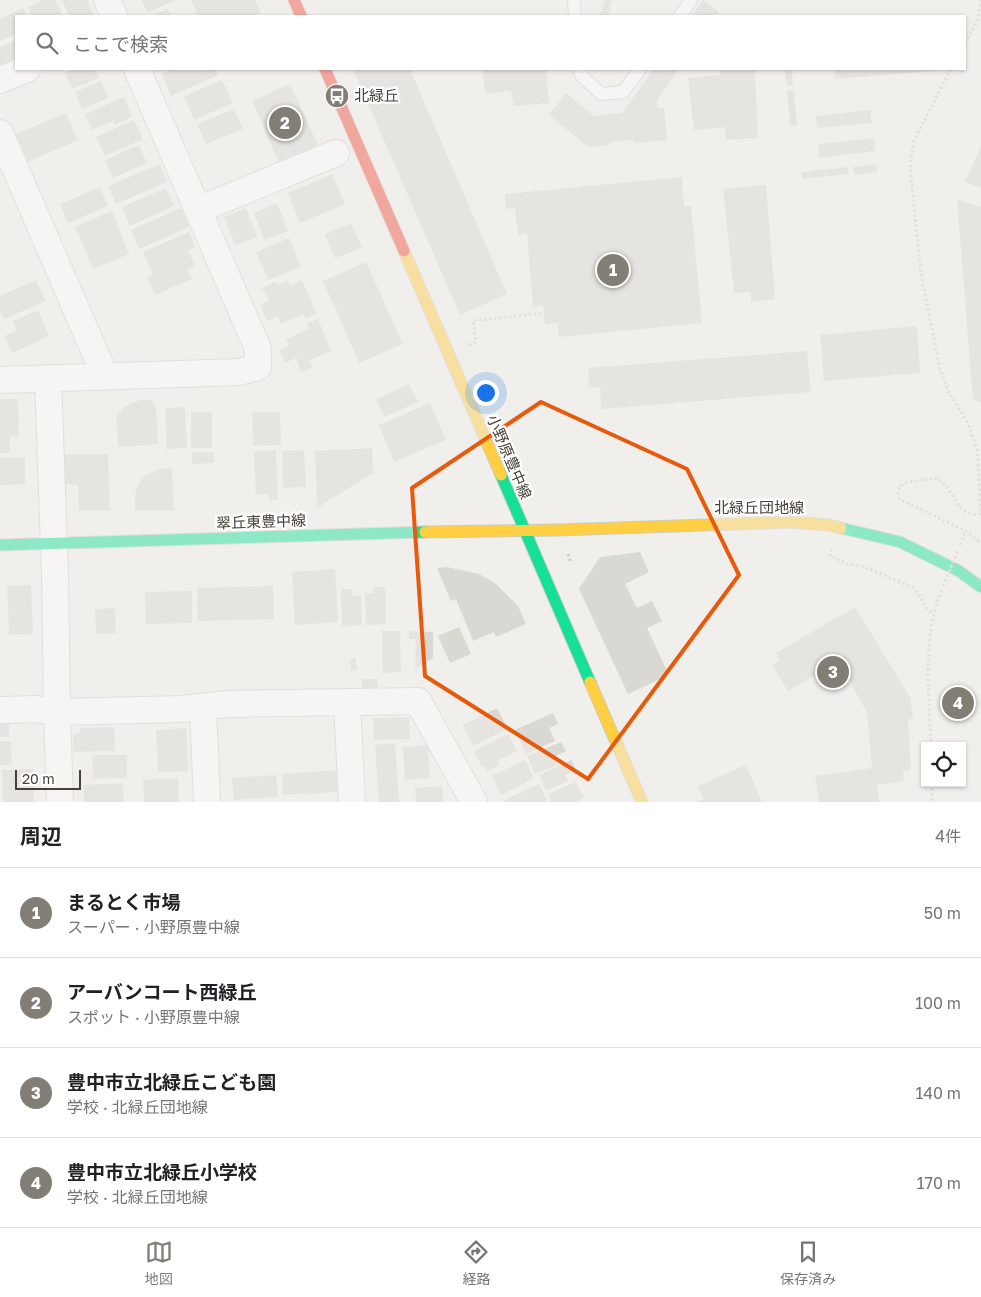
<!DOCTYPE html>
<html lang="ja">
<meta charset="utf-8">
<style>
:root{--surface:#fff;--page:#f2f2f2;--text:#202124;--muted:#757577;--line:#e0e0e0;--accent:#827e76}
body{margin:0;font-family:"Golos Text","Noto Sans JP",sans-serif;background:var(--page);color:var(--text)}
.controls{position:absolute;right:15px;bottom:15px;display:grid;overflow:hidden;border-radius:0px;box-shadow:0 1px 4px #0004}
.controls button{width:45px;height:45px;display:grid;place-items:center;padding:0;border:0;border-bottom:1px solid var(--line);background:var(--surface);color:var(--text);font:25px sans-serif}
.scale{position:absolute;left:15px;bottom:12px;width:66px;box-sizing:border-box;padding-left:5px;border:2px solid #464137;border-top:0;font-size:14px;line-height:18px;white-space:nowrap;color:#464137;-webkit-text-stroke:4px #fff;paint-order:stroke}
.you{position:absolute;left:485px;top:392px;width:18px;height:18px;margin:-12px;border:4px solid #fff;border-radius:50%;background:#1a73e8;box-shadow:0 0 0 8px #1a73e833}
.badge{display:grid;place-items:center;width:32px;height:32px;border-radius:50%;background:var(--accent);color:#fff;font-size:16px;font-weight:700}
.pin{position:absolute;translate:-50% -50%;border:2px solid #fff;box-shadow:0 1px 5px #0006}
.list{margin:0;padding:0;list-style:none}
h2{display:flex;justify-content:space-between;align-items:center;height:65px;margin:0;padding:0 20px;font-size:21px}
h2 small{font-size:16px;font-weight:400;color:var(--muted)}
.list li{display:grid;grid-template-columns:32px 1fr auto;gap:15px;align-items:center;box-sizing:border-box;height:90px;padding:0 20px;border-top:1px solid var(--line)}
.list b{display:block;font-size:19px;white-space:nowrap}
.list p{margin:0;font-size:16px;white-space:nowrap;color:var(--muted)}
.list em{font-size:16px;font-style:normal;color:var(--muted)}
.icon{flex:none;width:28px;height:28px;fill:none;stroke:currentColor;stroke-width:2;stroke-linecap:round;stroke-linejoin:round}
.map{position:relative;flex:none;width:981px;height:802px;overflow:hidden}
.search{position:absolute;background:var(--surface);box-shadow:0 1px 4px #0004;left:15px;right:15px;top:15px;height:55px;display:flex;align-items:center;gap:12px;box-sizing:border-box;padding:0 18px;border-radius:0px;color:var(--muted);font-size:19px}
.sheet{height:425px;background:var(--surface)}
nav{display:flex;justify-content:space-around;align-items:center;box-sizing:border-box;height:70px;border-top:1px solid var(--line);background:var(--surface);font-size:14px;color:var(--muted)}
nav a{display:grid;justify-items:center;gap:2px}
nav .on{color:var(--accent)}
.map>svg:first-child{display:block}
.building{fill:#dad8d3}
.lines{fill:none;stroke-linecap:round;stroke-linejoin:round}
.lane-casing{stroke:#cecdc8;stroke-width:14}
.street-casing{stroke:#cecdc8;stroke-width:28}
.fast-casing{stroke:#ceccc2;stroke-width:13}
.slow-casing{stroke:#ceccc2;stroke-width:13}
.jam-casing{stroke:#ceccc2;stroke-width:13}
.path{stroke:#d1cfcb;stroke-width:3;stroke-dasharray:2.5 2.5;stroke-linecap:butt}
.lane{stroke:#fdfdfc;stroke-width:12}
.street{stroke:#fdfdfc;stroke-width:26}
.fast{stroke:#16e098;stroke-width:11}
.slow{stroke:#ffcf43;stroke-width:11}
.jam{stroke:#f24e42;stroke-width:11}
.path-bridge{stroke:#d1cfcb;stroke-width:3;stroke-dasharray:2.5 2.5;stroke-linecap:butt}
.marked{fill:none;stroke:#e8590c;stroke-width:4;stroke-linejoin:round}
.labels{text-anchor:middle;stroke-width:4.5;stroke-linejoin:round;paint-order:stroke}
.poi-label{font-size:15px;fill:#464137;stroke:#fff;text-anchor:start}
.street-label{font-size:15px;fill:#464137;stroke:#fff}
</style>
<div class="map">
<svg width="981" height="802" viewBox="0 0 981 802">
<rect width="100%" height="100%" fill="#f0efeb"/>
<path class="building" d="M43,0H55L63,16H32L28,7Z
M62,0H87L94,16H69Z
M142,0H175L147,13Z
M191,0H255L261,13L254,16H198Z
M605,0H612L608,16H600Z
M703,0L719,12L717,16H692Z
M24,8L27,16H16V34L0,41V18Z
M168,9L171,16H150Z
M16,40V64L0,70V47Z
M75,69H96L99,78L72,89L65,73Z
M172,69H215L218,75L171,96L162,74Z
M353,69H410L507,294L460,315Z
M482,69H546L549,103L514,106L511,91L486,94Z
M654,69H679L657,100V108H664L667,140L634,143V140L610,142V145L588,147L549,115L566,93L594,116L622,113Z
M720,69H755L758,138L726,140L725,127L694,130L688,78L720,75Z
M785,69H792L793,86H787Z
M834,69H934V71L835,79Z
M222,80L233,103L194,120L184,96Z
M101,81L108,98L82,109L75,92Z
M290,84L318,145L279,163L252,101Z
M794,90L797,125L790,126L787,91Z
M124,97L132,117L114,125L113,121L92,130L85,114Z
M234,109L243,129L206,144L197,124Z
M870,110L872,123L817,128L816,116Z
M66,113L78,140L28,162L16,134Z
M134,120L143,139L105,156L96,137Z
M874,138L875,151L819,158L818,144Z
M139,145L147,163L113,178L105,160Z
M981,146V188L965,182Z
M160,164L167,182L116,204L108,186Z
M876,164L877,172L854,175L853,167Z
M848,167L849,174L802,179L801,172Z
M332,174L345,204L300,223L288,193Z
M682,177L684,207L691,206L702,323L559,337L558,323L545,324L543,306L533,307L527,234L518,235L515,208L506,209L505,194Z
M766,185L775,299L751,302V292L734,293L723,189Z
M100,187L108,206L68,223L60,204Z
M166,188L174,206L130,226L122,207Z
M957,200L981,207V403L973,400Z
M277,203L288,231L264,240L254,213Z
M181,208L189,227L139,249L131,230Z
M246,208L257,237L235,246L224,217Z
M112,211L129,254L93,269L75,227Z
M351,223L362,248L335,258L325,234Z
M189,232L195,247L188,251L195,266L187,269L192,279L155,295L146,277L153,274L143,252Z
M289,238L301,267L268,280L256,252Z
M366,262L403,344L359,363L323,281Z
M36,280L46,301L4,319L0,311V296Z
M302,280L317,314L305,319L303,314L281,324L278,316L267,321L260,305L269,301L262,288L276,281L277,285L287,281L290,286Z
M38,310L49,336L12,353L4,336L17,331L13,321Z
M318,319L331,351L310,360L313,367L301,372L296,358L285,363L280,350L289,346L286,339L309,329L307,323Z
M917,326L920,373L824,381L820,335Z
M807,351L811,392L601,409L600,387L589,388L588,368Z
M409,384L418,402L384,417L376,399Z
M0,399H18L19,436L10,437V453H0Z
M145,399L152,401L156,405L158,444L118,447L116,416L124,407L134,402Z
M430,403L446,440L394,462L379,425Z
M185,407L187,448L167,449L165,408Z
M191,412H212V448H191Z
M252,412H280L281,445L253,446Z
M372,448L373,473L317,508L315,451Z
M276,450L278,500H269V494L256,495L254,451Z
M304,450L306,487L283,488L282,451Z
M192,452H214V463L192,464Z
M63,454H108L110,511L79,510L78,485L64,484Z
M25,457V484L0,485V458Z
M172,468L174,511L135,510V495L138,485L142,479L146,475L161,469Z
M640,552L649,572L625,584L637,608L652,601L662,621L647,628L669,675L628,694L579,589L600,557Z
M447,567L479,574L496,584L518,606L526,624L496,637L494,632L473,641L456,599L451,601L437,568Z
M335,569L338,622L295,625L292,572Z
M31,585L33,634L9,635L7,586Z
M273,586L274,619L198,621L197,588Z
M373,587H385L386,624L366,625L365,593H373Z
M341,589H351L352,596L361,595L362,625L342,626Z
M192,591V623L146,624L145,592Z
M855,607L910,697L913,719H908L911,770L903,771L904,781L877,785L879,802H819L815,776L872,768L867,713L839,661L788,691L772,665L780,661L776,653Z
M115,608L116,633L96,634L95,609Z
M459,627L471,654L450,663L438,636Z
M382,631H400L401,672L383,673Z
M409,631L433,632V658L415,669L416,639H409Z
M356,658L357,670L351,671L350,659Z
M362,679H378V688L362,689Z
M497,708L508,729L473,746L463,725Z
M553,713L558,724L549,728L555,741L526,754L515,730Z
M409,717L410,739L374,740L373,718Z
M9,722V737H0V723Z
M114,727L115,751L73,752V737L76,733H80V728Z
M186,728L188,771L158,772L156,730Z
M508,734L517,751L497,761L499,765L487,771L485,766L482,767L474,751Z
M0,741H11L12,765H0Z
M561,742L566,751L553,757L557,765L535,774L527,756Z
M395,743L399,802H379L375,745Z
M428,745L430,778L405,780L403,747Z
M92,755H127V778L93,779Z
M525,760L534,778L501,795L492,776Z
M572,760L576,770L565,775L568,781L546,791L539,775Z
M746,765L762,802H696L703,799L698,786Z
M33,769L34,802H3L2,770Z
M338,770L339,792L283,795L282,774Z
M276,775L278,797L234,800L232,778Z
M178,778L179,802H144L143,780Z
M576,782L584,798L575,802H551L548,794Z
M123,783L124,802H84L83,785Z
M539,784L548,802H502L513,796Z
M442,786L443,802H416L415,788Z"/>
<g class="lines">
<g class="lane-casing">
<path id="lane" d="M574,0L575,16
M680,16L691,0
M580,69L581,75L601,94L623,92L640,69"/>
</g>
<g class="street-casing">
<path id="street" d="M107,0L114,16
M0,80L27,69
M0,133L105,376
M198,210L336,153
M48,378L55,574L57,712L60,802
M0,380L239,372L258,367V349L137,69
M347,702L352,802
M203,707L207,802
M0,710L36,709L57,712L183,709L226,704L418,701L474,802"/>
</g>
<g class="fast-casing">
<path id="fast" d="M501,475L590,682
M841,528L900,542L959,571L981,587
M0,545L425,532"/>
</g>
<g class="slow-casing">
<path id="slow" d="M404,251L501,475
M425,532L558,530L792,522L829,525L841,528
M590,682L642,802"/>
</g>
<g class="jam-casing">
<path id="jam" d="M294,0L301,16
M325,69L404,251"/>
</g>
<path class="path" d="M965,43L978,19L981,0
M951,69L914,140L910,167L921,274L940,369L948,391L968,423L977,450L981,512L978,515C957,513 957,499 946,486C943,483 940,481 937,478L908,482L900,486L898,493L899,499L966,531L981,543
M469,345L476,342L473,321L543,313
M960,545L966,531
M831,549L830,556L847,564L862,566L912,587C922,595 922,607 933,613
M568,554L571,563
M931,746C929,694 922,638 942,589
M932,783V802"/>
<use href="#lane" class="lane"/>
<use href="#street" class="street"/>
<use href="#fast" class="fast"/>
<use href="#slow" class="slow"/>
<use href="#jam" class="jam"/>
<path class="path-bridge" d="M943,586L958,550"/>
</g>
<path d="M0 0H981V802H0ZM541,402L687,469L739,575L588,779L425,676L412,488Z" fill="#f0efeb" fill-opacity=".55" fill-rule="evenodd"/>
<path class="marked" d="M541,402L687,469L739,575L588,779L425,676L412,488Z"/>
<defs>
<g id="bus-disc" transform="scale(1.25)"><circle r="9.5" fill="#827e76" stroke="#fff"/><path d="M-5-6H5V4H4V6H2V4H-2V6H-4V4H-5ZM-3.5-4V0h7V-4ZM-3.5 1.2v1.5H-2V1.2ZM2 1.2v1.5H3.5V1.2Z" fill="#fff"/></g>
</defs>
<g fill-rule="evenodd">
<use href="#bus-disc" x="337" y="96"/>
</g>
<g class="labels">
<g class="poi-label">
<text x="354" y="101">北緑丘</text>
</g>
<g class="street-label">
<text transform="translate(509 457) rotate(67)" y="5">小野原豊中線</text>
<text x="759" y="513">北緑丘団地線</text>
<text transform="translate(261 522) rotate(-2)" y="5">翠丘東豊中線</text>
</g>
</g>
</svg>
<div class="controls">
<button><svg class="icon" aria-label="locate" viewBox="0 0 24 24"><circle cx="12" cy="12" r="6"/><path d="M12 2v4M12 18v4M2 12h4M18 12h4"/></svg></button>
</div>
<div class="scale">20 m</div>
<div class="you"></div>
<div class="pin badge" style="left:613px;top:270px">1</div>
<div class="pin badge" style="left:285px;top:123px">2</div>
<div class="pin badge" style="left:833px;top:672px">3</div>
<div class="pin badge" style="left:958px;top:703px">4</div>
<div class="search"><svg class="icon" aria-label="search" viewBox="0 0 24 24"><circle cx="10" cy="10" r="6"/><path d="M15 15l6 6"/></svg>ここで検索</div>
</div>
<section class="sheet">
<h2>周辺<small>4件</small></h2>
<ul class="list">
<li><span class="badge">1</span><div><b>まるとく市場</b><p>スーパー · 小野原豊中線</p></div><em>50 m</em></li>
<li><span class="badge">2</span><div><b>アーバンコート西緑丘</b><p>スポット · 小野原豊中線</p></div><em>100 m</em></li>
<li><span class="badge">3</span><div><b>豊中市立北緑丘こども園</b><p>学校 · 北緑丘団地線</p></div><em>140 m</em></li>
<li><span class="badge">4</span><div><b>豊中市立北緑丘小学校</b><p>学校 · 北緑丘団地線</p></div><em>170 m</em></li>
</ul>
</section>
<nav>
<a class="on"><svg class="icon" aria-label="map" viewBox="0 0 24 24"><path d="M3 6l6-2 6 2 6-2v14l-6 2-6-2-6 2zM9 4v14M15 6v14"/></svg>地図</a>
<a><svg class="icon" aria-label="directions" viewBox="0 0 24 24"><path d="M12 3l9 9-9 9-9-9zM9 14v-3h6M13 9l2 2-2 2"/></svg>経路</a>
<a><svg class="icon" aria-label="saved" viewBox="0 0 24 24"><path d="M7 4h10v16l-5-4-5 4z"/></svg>保存済み</a>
</nav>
